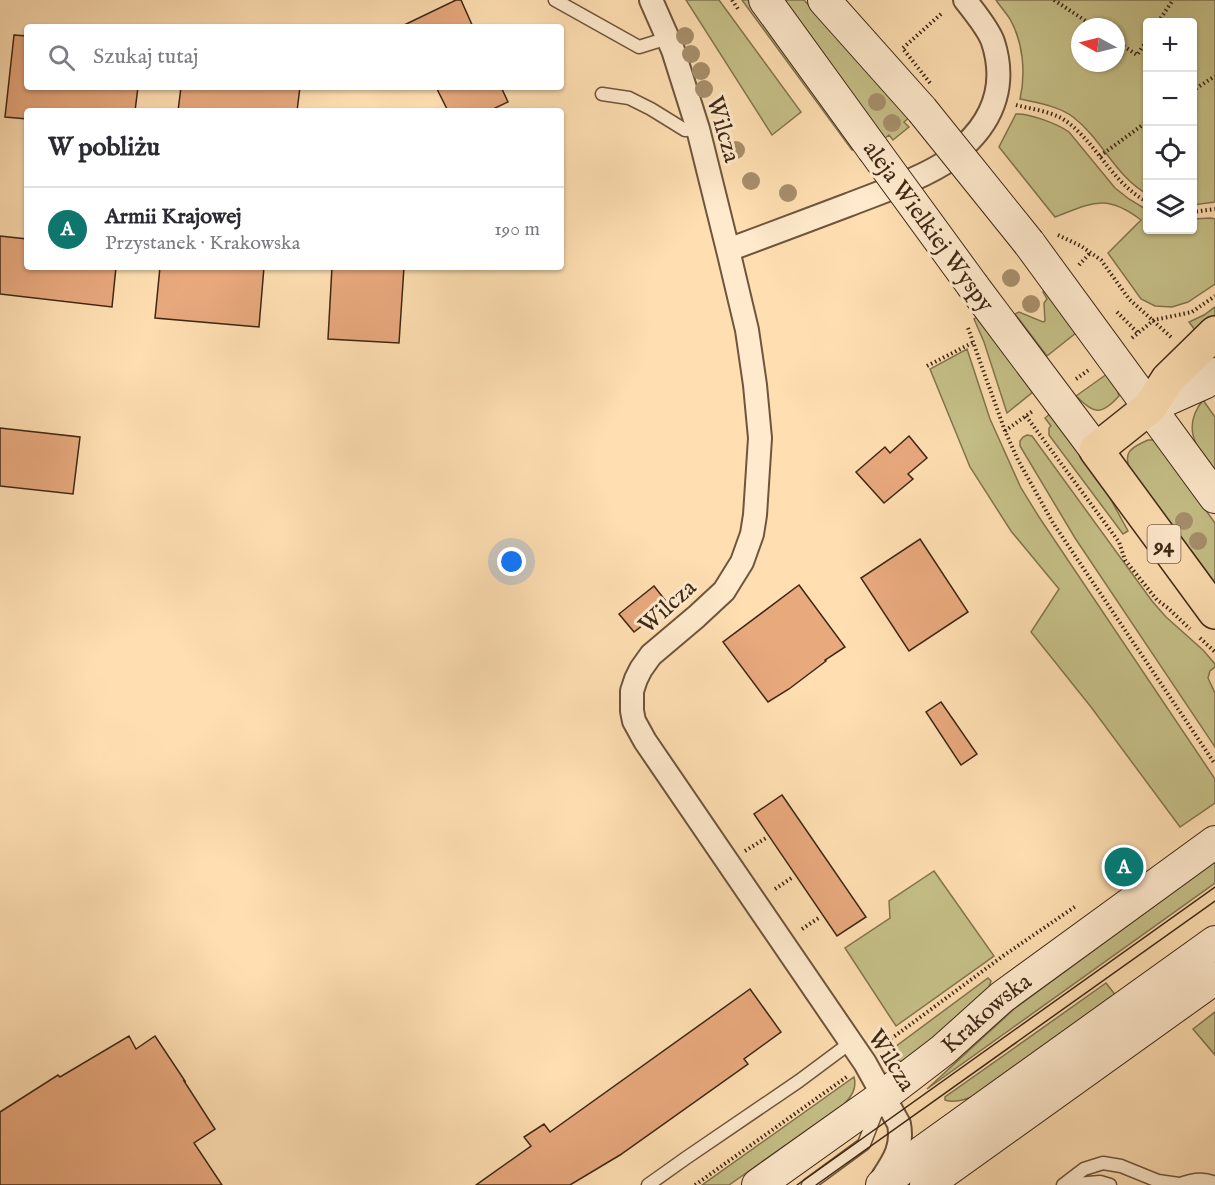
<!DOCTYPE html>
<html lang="pl">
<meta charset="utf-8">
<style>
:root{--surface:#fff;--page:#f2f2f3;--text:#2b2b33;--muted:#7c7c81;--line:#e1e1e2;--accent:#0f766e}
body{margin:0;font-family:"IM FELL English",serif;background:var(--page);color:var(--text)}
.controls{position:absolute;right:18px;top:18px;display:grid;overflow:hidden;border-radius:6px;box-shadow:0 2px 4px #0004}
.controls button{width:54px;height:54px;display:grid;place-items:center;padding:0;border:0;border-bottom:2px solid var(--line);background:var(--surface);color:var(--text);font:30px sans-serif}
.compass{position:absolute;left:1071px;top:18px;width:54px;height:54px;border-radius:50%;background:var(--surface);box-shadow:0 2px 4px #0004;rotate:277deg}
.you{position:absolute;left:512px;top:562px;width:21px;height:21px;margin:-15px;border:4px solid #fff;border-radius:50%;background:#1a73e8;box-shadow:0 0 0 9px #1a73e833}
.badge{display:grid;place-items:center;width:39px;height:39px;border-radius:50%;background:var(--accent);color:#fff;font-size:20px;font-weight:700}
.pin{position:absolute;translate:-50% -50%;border:3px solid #fff;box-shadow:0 2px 6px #0006}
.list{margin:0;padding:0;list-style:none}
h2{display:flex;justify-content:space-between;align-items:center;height:78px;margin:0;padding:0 24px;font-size:26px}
h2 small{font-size:20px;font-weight:400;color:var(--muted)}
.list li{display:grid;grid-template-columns:39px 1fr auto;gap:18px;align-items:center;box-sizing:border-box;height:84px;padding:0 24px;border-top:2px solid var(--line)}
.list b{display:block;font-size:22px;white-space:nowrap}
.list p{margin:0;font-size:20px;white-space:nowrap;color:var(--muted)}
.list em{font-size:20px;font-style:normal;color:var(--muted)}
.icon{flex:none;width:33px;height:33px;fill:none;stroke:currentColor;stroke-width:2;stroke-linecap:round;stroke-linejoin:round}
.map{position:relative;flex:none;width:1215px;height:1185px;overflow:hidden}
.search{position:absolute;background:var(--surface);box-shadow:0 2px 4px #0004;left:24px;top:24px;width:540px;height:66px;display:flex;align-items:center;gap:15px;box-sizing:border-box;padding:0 21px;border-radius:6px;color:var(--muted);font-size:22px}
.panel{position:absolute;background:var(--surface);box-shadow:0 2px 4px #0004;left:24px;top:108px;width:540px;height:162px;border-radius:6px}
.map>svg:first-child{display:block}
.green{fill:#c6c088;stroke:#82744e;stroke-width:1.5;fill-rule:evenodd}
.building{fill:#e8a97d;stroke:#3d2715;stroke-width:1.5}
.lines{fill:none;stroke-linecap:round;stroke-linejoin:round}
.lane-casing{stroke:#6e553c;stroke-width:15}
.street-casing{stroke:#6e553c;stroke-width:26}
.secondary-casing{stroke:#3d2715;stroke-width:34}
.primary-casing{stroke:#3d2715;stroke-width:36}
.path{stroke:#3d2715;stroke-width:4;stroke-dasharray:1.5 3;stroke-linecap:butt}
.lane{stroke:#ffeacd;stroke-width:12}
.street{stroke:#ffeacd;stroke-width:22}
.secondary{stroke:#ffeacd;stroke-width:32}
.primary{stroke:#ffdfb2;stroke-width:33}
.tram{stroke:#3d2715;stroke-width:1.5}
.secondary-bridge-casing{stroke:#3d2715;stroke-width:34;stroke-linecap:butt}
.path-bridge{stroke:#3d2715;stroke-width:4;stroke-dasharray:1.5 3;stroke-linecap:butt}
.secondary-bridge{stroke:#ffeacd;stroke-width:32}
.tree{fill:#a78f6c}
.labels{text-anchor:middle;stroke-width:6;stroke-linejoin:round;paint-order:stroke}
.shield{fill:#ffeacd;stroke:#77624c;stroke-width:1.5}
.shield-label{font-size:22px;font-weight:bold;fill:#3d2715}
.street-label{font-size:24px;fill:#3d2715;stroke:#ffeacd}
</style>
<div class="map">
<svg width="1215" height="1185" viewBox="0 0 1215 1185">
<rect width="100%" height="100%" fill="#ffdfb2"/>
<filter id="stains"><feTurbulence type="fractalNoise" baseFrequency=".00333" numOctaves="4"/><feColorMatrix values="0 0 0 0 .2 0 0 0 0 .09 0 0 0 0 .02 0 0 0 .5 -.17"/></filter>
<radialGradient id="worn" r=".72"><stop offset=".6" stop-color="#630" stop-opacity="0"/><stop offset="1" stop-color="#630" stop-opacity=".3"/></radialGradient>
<path class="green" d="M686,0H719L801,112L772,135Z
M742,0H750L856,147L852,150Z
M782,0H804L910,117L904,122L909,127L893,140L889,135L884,139Z
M996,0H1215V202L1193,205L1192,22H1148L1147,194C1115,176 1102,139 1073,117C1059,106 1037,103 1020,99C1026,73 1023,42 1010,19C1006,13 1000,6 996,0ZM1080,27H1116V63H1080Z
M1016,114C1029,113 1058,124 1069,132L1115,188L1129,199L1147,210L1148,230H1192L1193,219L1211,218L1215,219V284L1188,302L1172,307L1155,306L1141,299L1108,253L1141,220C1106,193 1092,203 1055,217L999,147Z
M1046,290L1077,332L1047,356L1015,314L1019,312L1043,322L1045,321L1044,303L1047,299L1043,292Z
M1215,307V315L1195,330L1189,322L1204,315Z
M978,316L1034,391L1007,413L984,342L974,319Z
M967,349L990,419L1021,488L1039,517L1215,779V803L1180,827L1091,707L1031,632L1059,589L1011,531L970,467L930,369Z
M1107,374L1117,389L1119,396C1100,417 1094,413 1076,396Z
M1203,400L1215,417V474C1198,449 1180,429 1203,400Z
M1051,413L1104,487L1128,531L1123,534L1049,435V428L1051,426L1045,418Z
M1027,435L1032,436L1152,601L1166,617L1203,650L1215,664V667L1210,671L1208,678L1215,693V747L1075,538L1020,446V441L1023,437Z
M1148,440H1153L1157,443L1215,523V587L1130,471C1123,452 1130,448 1148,440Z
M1215,861V883L927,1089L1014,1009Z
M934,871L994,956L896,1026L845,948L890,918L889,901Z
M988,978L991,981L989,987L981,999L906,1062L880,1058Z
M1106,983L1117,997L972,1097C963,1100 954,1103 945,1100V1097Z
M1215,1012V1055L1193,1029Z
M854,1077C857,1088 852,1096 844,1104L729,1185H702Z"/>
<path class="building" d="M456,0H461L473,27H400Z
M14,35L27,36V87H138L135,111H27V119L5,117Z
M181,87H300L297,111H178Z
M436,87H501L508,102L489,111H448Z
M0,236L27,239V267H116L112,307L0,294Z
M160,267H264L259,327L155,318Z
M332,267H404L399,343L328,339Z
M0,428L80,437L73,494L0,486Z
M909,436L927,458L908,474L913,479L884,503L856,472L885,447L890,453Z
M920,539L968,612L909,651L861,578Z
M799,585L845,647L825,660L826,661L789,689L768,702L723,642Z
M654,586L669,605L634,632L619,614Z
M941,702L977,754L961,765L926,712Z
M782,795L866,917L837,936L754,814Z
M750,989L781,1032L744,1059L748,1064L620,1155L570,1185H476L531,1146L524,1137L544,1124L550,1132Z
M129,1036L136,1049L155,1036L185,1081H184L215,1129L194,1143L222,1185H0V1112L58,1075L60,1077Z"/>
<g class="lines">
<g class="lane-casing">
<path id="lane" d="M555,0L639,47L668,38
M602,94L629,98L651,109L685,130L698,129
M648,1185L686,1158L799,1081L850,1043
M808,1185L864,1144L878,1108
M1063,1185L1084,1169L1103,1163L1121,1166L1158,1181L1179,1184
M1064,1185L1100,1182L1110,1185
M1178,1185C1190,1180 1203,1177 1215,1183"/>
</g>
<g class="street-casing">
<path id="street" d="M651,0L673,50L698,129L728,250L747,330L755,385L760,438L755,515L752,534L742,562L724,591L696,617L651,655L641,669L636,679L632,691V711L634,721L645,741L865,1063L899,1124C903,1146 895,1159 883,1177
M728,250C769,235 808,220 848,205C881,192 924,178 952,158C957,154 961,149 965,145C995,117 1006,82 993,42C989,30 973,10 965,0"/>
</g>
<g class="secondary-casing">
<g id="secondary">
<path d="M765,0L873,149"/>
<path d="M824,0L922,110"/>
<path d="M1029,243L1215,497"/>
<path d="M973,286L1096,450"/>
<path d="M1150,407L1204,383L1215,374"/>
<path id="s1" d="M758,1185L883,1096L943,1050L1002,997L1215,842"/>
<path d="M882,1185L922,1152L1215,942"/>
<path d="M926,1185L1215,978"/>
</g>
</g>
<g class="primary-casing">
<path id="primary" d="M1215,333L1168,379L1150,407L1096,450L1215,612"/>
</g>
<path class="path" d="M732,0L738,9
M1054,0L1095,27
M1158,22L1173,0
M1116,41L1137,55L1148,39
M903,48L941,14
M1192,91L1215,76
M1016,105C1031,109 1048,111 1061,118C1072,124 1081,134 1089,143C1107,164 1122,189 1148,202
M1100,156L1148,121
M1192,212L1215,209
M1058,235L1081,246L1101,260L1129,299L1171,337
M1079,265L1091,252
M1117,312L1138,333
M968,328L1005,431L1018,460L1053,523L1215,764
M1132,338L1154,320L1192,312L1215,296
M927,366L974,342
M1076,379L1090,369
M1026,416L1119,542L1125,560L1157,600L1168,608L1190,629
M1005,431L1034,410
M1200,638L1215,652
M745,851L766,838
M775,889L793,877
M802,929L820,917
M880,1047L1003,956L1076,906
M695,1185L848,1076"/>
<use href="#lane" class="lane"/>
<use href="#street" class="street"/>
<use href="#secondary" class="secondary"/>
<use href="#primary" class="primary"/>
<path class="tram" d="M797,1185L1215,887
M816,1185L1215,901"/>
<g class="secondary-bridge-casing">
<path id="secondary-bridge" d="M922,110L1029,243
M873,149L973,286"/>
</g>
<path class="path-bridge" d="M904,50L930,83"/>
<use href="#secondary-bridge" class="secondary-bridge"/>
</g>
<g class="tree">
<circle cx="685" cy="36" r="9"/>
<circle cx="691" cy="54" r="9"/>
<circle cx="701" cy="71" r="9"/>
<circle cx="704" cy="89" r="9"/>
<circle cx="877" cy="102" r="9"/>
<circle cx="892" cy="123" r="9"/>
<circle cx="736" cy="150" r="9"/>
<circle cx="751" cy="181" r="9"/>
<circle cx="788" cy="193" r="9"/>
<circle cx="1011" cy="278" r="9"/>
<circle cx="1031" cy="304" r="9"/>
<circle cx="1184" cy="521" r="9"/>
<circle cx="1198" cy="541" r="9"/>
</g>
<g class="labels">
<rect class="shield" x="1147.5" y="525" width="33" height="38" rx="4.5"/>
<g class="shield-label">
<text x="1164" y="552">94</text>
</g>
<g class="street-label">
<text transform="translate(724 129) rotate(74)" y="8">Wilcza</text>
<text transform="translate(929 226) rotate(54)" y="8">aleja Wielkiej Wyspy</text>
<text transform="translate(667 606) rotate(-42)" y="8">Wilcza</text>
<text dy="8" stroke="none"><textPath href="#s1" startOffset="286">Krakowska</textPath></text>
<text transform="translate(892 1060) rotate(58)" y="8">Wilcza</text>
</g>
</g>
<rect width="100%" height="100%" filter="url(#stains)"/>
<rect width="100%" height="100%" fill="url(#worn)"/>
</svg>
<div class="controls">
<button>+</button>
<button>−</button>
<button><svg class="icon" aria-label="locate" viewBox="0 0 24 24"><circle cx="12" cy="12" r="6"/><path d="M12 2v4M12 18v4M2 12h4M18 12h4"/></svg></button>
<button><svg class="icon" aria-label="layers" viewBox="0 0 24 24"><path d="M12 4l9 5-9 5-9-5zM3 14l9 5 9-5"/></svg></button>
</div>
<svg class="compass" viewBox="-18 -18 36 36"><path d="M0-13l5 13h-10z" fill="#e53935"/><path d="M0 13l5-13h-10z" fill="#7c7c81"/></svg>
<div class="you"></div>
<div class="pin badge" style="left:1124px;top:867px">A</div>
<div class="search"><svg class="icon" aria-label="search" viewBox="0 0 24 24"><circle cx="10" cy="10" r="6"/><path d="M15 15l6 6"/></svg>Szukaj tutaj</div>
<section class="panel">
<h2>W pobliżu<small></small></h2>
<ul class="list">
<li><span class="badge">A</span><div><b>Armii Krajowej</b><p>Przystanek · Krakowska</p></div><em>190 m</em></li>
</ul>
</section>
</div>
